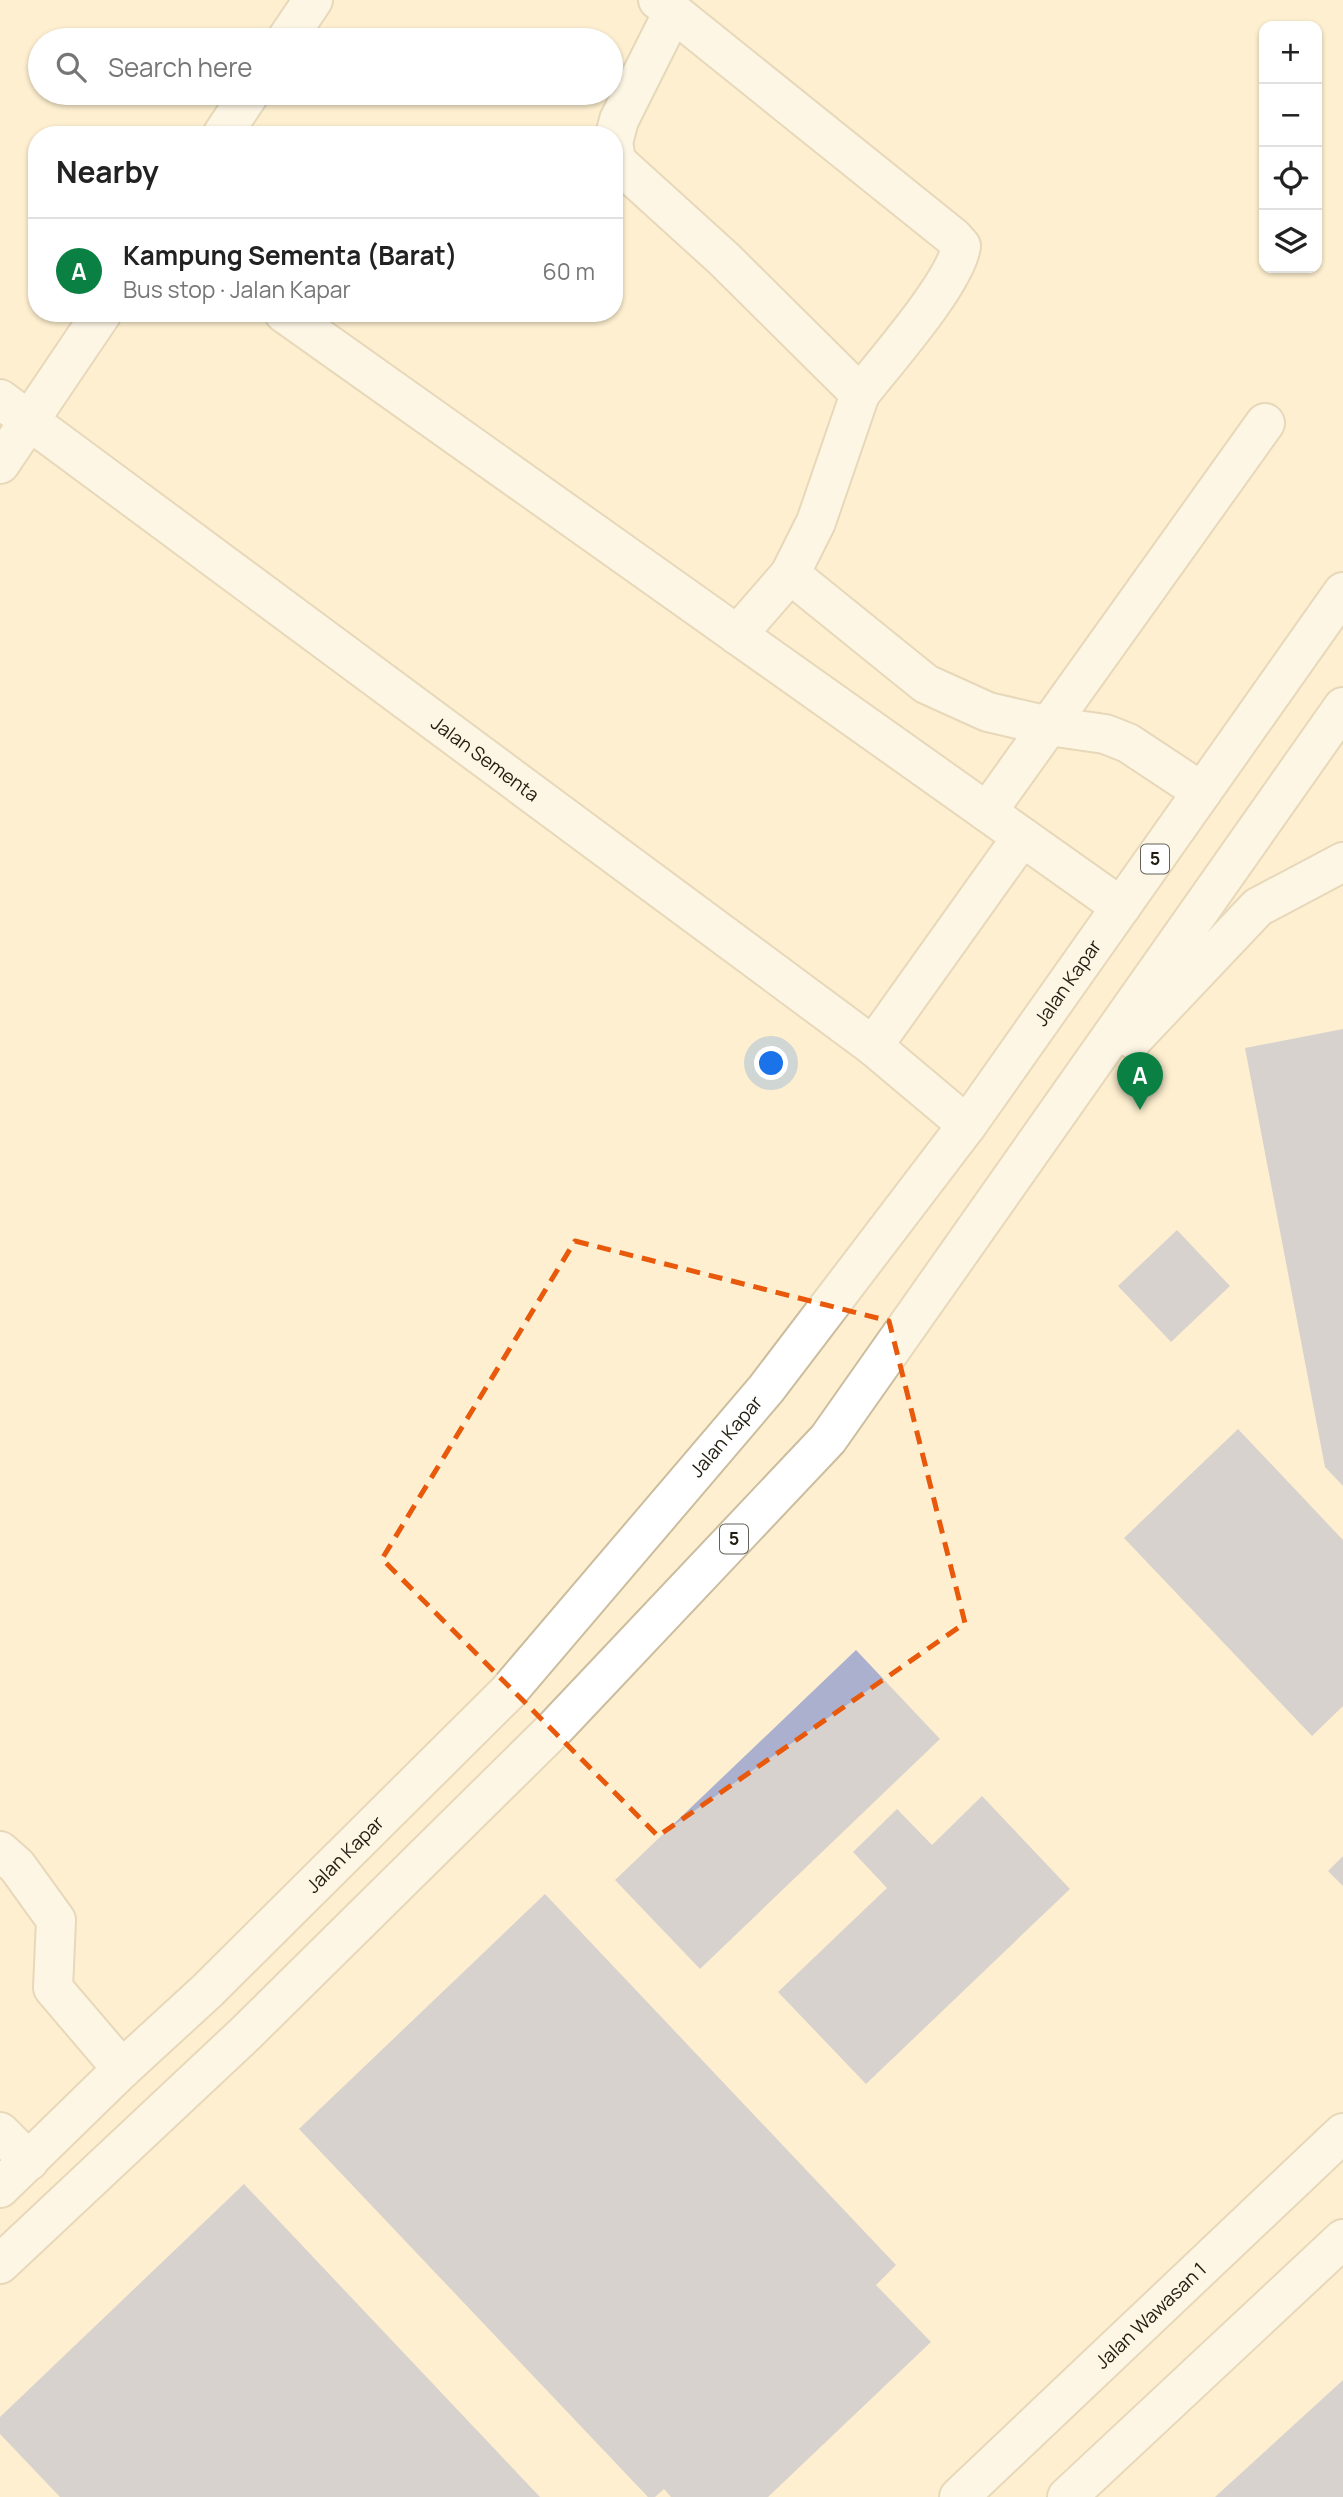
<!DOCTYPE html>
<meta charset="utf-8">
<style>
:root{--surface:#fff;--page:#f6f6f6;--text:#222;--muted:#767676;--line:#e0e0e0;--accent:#0b8043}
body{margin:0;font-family:Manrope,sans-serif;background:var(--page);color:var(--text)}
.controls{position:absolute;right:21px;top:21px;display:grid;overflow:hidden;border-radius:14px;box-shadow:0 2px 5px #0004}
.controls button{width:63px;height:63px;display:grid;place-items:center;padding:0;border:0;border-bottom:2px solid var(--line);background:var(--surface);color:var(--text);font:35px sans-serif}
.you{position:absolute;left:772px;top:1064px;width:24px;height:24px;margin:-18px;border:5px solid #fff;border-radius:50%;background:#1a73e8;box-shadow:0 0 0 10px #1a73e833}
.badge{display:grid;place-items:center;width:46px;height:46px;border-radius:50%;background:var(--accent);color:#fff;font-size:23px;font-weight:700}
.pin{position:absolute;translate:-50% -58px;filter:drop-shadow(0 2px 4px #0008)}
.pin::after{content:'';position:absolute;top:37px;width:24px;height:21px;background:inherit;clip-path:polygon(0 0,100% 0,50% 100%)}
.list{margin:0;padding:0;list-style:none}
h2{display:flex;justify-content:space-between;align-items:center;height:91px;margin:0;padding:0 28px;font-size:30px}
h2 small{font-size:23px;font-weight:400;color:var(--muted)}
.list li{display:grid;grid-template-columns:46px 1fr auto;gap:21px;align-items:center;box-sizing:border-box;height:105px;padding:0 28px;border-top:2px solid var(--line)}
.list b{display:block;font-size:26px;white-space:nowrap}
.list p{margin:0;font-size:23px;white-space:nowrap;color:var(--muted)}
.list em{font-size:23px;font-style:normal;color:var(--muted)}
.icon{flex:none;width:38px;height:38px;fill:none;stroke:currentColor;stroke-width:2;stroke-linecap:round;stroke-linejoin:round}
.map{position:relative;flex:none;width:1343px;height:2497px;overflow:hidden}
.search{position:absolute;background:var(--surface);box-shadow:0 2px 5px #0004;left:28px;top:28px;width:595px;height:77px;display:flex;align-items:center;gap:18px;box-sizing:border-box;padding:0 24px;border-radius:38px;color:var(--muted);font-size:26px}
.panel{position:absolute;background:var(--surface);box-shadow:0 2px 5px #0004;left:28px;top:126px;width:595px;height:196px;border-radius:28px}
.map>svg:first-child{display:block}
.building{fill:#aab0ce}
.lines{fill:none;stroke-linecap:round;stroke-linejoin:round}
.minor-casing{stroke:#cbbd9e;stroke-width:42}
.highway-casing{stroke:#cbbd9e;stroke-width:42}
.minor{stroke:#fff;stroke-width:38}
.highway{stroke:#fff;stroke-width:38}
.marked{fill:none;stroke:#e8590c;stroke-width:5;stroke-dasharray:14 9;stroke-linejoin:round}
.labels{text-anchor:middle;stroke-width:5;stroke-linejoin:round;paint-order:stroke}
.shield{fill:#fff;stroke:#646158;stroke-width:2}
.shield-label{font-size:18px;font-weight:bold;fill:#221d11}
.street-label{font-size:19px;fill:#221d11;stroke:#fff}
</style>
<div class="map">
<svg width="1343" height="2497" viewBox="0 0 1343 2497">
<rect width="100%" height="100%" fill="#fdefcf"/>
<path class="building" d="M1343,1029V1486L1325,1467L1245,1048Z
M1177,1230L1230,1286L1171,1342L1118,1286Z
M1238,1429L1343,1540V1706L1312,1736L1124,1538Z
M856,1650L940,1739L700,1969L615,1880Z
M982,1796L1070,1889L866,2084L778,1992L887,1888L853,1852L897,1809L932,1845Z
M1343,1856V1886L1328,1871Z
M545,1894L896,2265L876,2285L931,2342L768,2497H671L664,2489L655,2497H648L299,2129Z
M244,2184L540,2497H60L0,2434V2417Z
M1343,2380V2497H1215Z"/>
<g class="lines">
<g class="minor-casing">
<g id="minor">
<path d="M673,12L953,237L961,246C956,282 885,362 860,394"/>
<path d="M286,40L313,0"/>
<path d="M222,135L250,93"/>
<path d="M614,139L619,120L673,12L658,0"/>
<path d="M614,148L616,161L724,259L860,394L816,522L790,574L737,635"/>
<path d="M284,313L1121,907"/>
<path id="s1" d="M0,399L873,1046L967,1125"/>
<path d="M0,464L102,313"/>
<path d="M790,574L926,684L988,712L1049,726L1105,734L1128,743L1202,792"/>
<path d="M987,812L1265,423"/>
<path d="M873,1046L1022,837"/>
<path d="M0,1851L17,1866L56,1920L53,1988L122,2069"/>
<path d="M0,2132L29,2161"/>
<path id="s2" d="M959,2497L1343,2133"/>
<path d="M1067,2497L1343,2239"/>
</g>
</g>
<g class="highway-casing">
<g id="highway">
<path d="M1133,1039L1258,907L1343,862"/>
<path id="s3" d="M0,2188L122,2069L207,1991L508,1692L766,1389L967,1125L1343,592"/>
<path d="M0,2264L245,2034L556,1727L828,1439L1343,707"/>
</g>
</g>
<use href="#minor" class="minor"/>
<use href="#highway" class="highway"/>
</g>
<path d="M0 0H1343V2497H0ZM575,1241L889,1321L965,1623L658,1836L382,1559Z" fill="#fdefcf" fill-opacity=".55" fill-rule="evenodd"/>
<path class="marked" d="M575,1241L889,1321L965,1623L658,1836L382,1559Z"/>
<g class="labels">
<g class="shield">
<rect x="1141" y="844.5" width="28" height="29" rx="5"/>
<rect x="720" y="1524.5" width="28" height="29" rx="5"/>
</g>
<g class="shield-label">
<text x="1155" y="865">5</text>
<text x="734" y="1545">5</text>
</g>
<g class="street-label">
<text dy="7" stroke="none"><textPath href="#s1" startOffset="604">Jalan Sementa</textPath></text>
<text dy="7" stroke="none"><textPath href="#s3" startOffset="1614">Jalan Kapar</textPath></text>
<text dy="7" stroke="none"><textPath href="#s3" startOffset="1046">Jalan Kapar</textPath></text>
<text dy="7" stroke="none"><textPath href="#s3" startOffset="480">Jalan Kapar</textPath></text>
<text dy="7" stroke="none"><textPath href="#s2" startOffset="264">Jalan Wawasan 1</textPath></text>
</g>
</g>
</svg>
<div class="controls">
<button>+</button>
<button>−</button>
<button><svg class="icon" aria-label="locate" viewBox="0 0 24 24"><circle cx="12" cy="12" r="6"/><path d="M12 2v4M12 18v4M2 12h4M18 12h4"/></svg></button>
<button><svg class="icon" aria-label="layers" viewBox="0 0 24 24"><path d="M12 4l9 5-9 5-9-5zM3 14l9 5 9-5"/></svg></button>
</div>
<div class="you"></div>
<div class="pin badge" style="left:1140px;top:1110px">A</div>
<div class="search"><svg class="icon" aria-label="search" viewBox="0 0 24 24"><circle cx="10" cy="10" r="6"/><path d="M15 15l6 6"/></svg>Search here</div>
<section class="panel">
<h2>Nearby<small></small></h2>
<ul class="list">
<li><span class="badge">A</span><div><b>Kampung Sementa (Barat)</b><p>Bus stop · Jalan Kapar</p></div><em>60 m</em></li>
</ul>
</section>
</div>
